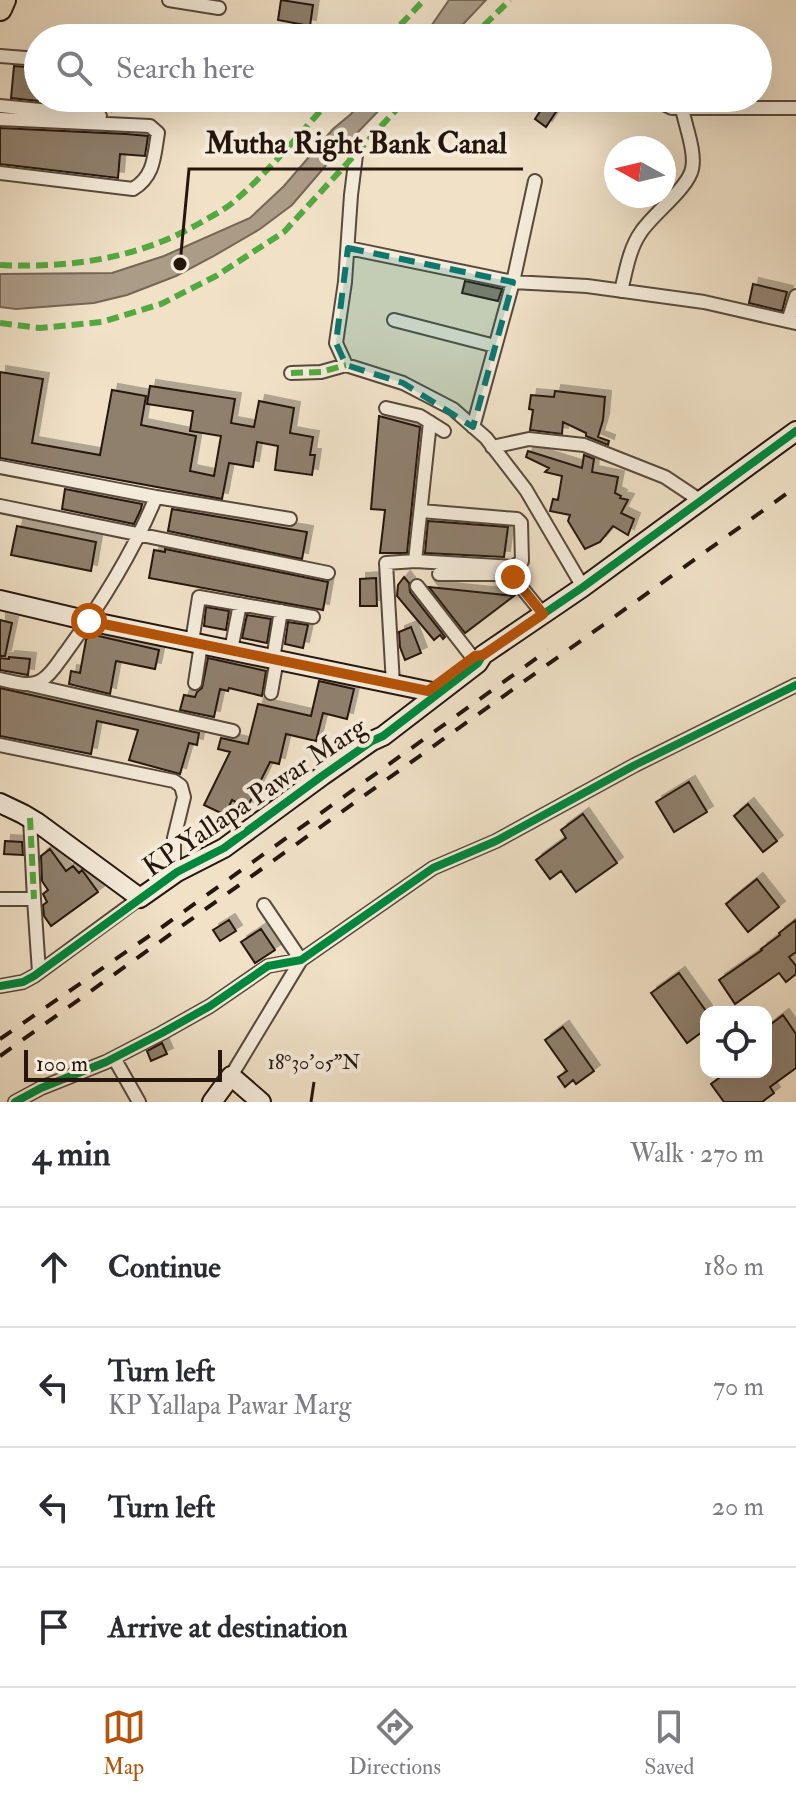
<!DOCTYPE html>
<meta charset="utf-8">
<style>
:root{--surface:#fff;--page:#f2f2f3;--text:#2b2b33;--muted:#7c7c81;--line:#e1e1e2;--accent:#b45309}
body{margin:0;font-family:"IM FELL Double Pica",serif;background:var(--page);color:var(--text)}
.controls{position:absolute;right:24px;bottom:24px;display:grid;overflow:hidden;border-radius:16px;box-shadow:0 8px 32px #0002}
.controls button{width:72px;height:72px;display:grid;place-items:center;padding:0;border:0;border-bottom:2px solid var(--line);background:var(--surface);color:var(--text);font:40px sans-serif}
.compass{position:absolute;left:604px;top:136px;width:72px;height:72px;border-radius:50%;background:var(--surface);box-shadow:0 8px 32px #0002;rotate:278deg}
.scale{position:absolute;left:24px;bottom:20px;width:198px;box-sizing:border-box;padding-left:8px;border:4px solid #25160e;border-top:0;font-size:22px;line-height:28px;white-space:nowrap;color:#25160e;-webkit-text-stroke:6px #f5ecdb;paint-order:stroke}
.stop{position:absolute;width:24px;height:24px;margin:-18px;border:6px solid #b45309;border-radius:50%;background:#fff}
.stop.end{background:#b45309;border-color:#fff;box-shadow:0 2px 8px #0008}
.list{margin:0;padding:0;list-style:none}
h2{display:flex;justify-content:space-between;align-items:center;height:104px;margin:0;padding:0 32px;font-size:34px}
h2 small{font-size:26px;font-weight:400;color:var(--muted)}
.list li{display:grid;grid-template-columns:52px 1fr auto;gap:24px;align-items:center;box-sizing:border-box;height:120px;padding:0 32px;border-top:2px solid var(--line)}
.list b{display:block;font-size:30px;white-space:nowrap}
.list p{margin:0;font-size:26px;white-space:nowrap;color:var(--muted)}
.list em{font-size:26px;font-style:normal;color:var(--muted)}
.icon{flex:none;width:44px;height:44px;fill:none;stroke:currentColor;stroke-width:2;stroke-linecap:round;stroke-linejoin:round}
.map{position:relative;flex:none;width:796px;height:1102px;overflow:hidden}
.search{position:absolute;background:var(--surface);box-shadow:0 8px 32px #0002;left:24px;right:24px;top:24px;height:88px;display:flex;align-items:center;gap:20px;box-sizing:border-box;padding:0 28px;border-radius:44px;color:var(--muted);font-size:30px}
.sheet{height:584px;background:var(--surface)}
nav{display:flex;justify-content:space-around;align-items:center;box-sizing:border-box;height:112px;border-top:2px solid var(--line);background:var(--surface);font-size:22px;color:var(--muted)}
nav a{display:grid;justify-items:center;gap:4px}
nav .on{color:var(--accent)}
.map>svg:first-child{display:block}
.water{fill:#ab9c88;stroke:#756657;stroke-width:2}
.building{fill:#8f806e;stroke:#25160e;stroke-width:2;filter:url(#shadow)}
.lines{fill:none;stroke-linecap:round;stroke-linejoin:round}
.street-casing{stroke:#58493c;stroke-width:16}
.secondary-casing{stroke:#25160e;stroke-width:22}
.highway-casing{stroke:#25160e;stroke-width:26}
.street{stroke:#f5ecdb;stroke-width:12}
.secondary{stroke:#f5ecdb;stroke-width:18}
.highway{stroke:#f0e1c7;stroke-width:22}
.rail{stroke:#25160e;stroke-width:4;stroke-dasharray:14 14;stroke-linecap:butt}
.quiet{stroke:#53a941;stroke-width:6;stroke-dasharray:12 6;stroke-linecap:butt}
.cycleway-casing{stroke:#f5ecdb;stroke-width:13}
.cycleway{stroke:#00873e;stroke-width:8}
.route{stroke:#b45309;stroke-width:10}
.marked{fill:#0f766e;fill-opacity:0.2;stroke:#0f766e;stroke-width:6;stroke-dasharray:16 10;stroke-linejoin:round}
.ticks{fill:none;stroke:#25160e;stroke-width:3}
.labels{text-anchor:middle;stroke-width:8;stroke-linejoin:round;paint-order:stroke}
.street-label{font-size:28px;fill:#25160e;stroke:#f5ecdb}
.ticks-label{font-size:20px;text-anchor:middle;fill:#25160e;stroke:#f5ecdb;stroke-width:8;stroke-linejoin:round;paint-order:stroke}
.leader{fill:none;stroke:#25160e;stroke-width:3}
.callout-dot{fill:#25160e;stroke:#f5ecdb;stroke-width:3}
.callout-label{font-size:30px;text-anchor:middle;font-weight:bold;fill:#25160e;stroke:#f5ecdb;stroke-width:8;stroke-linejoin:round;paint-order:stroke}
</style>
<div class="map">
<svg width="796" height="1102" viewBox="0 0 796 1102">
<defs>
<filter id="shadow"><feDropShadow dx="6" dy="-6" stdDeviation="0" flood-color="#0004"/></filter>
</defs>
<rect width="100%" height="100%" fill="#f0e1c7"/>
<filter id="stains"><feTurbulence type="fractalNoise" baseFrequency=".0025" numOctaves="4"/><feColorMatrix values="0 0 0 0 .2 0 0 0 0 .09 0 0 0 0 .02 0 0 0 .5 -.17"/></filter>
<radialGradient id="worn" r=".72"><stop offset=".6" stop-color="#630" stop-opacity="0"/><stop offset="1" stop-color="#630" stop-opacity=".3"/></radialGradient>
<path class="water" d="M449,0H486L450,38H423Z
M365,98H391L328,163L292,205L260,229L212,257L176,276L127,295L94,303L16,309L0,307V274L112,273L164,256L250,218L284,186L333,129L351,114Z"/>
<path class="building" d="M281,0L313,5L310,26L278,20Z
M14,66L38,68V101L11,98Z
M43,98H112L111,111L101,107L43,101Z
M549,98H565L546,127L535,119Z
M0,128L126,134L148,136L145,156L120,154L118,178L0,164Z
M465,281L502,289L498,301L462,293Z
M753,284L787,292L782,311L749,303Z
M0,372L43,379L32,443L100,455L112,390L146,396L141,425L196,436L190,471L214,476L221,436L190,431L193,411L147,404L150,386L235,399L231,423L254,427L259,401L294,408L290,433L313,437L310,455H315L312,475L275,470L278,446L257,442L253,467L229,463L222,499L0,458Z
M555,391L605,397L603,420L598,437L609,441L608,445L586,436V433L563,422L562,434L530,430L533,410L529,409L531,395L554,397Z
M379,416L420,427L407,553H380L385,510L371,509Z
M528,451L582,468L584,455L594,459L592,472L618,477L615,493L621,496L620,498L628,500L621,513L634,519L628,535L613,526L600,542L585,549L568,521L570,515L550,511L553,499L558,500L562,476L545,472L549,468L526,457Z
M65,489L142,504L141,509L134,524L62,509Z
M172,509L307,532L302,559L168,531Z
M428,521L508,527L504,557L425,553Z
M17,526L96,542L91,571L11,555Z
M165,549L328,582L323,610L149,578L154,550L165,552Z
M404,577L409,583L410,592L445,637L443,639L440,635L434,640L397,596L398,585Z
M376,578L377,606H360V579Z
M429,587L514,596L465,633Z
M206,607L229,611L226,630L204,626Z
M247,615L271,619L267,643L242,638Z
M0,620L12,623L5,656H0Z
M288,622L308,625L303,648L285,644Z
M411,627L421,653L405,660L400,647L399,632Z
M90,634L159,650L155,669L116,661L110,694L69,684L71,671L80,673L86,640Z
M9,657L30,659L28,675L0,670V658L9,659Z
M208,658L266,671L262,696L229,688L228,691L220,689L214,717L180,710L184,695L195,697L197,692L202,688Z
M319,681L354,689L347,719L323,713L316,741L286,734L279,764L270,762L247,808L232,800L225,815L204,805L230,752L218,749L221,738L248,744L258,704L311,716Z
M0,688L199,733L197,745L189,743L180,774L129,760L138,730L97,721L91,754L0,736Z
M689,782L707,812L674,832L656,802Z
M748,804L777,841L763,852L734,816Z
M583,814L617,863L576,892L561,871L550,879L536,860L566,838L561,830Z
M5,841L22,842L23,855L4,854Z
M50,849L66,871L73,866L79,873L82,870L98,892L51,926L44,916L43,905L47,902L43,894L48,890L42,881L41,856Z
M757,879L779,907L748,932L726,904Z
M229,920L236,931L220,941L213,930Z
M796,920V952L789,957L796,966V974L786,982L779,973L735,1004L719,980L762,950L761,949L780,935L779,933Z
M261,929L275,950L255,963L241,942Z
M679,973L706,1011V1029L687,1043L651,993Z
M783,1015L796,1034V1068L770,1087L774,1093L762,1102H724L711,1084L727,1072H766V1028Z
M563,1027L594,1071L576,1084L573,1080L565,1087L558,1077L567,1071L545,1040Z
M162,1043L167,1054L151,1061L147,1051Z"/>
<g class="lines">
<g class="street-casing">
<path id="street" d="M169,0L219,8
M0,56L38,59
M651,98L672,108H796
M0,106L100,116
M0,119L150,126L158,133C154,155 155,176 133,189L0,173
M348,248L513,282L587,286L704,302L796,323
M621,291C626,271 629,249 641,232C653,214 688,188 692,169C696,152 685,125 682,108
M394,320L495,346
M788,321L796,296
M346,365L336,343L345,282L351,195L356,155
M291,373L321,372L346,365L403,383L453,409L486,438L526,490L583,587
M386,408L420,416L444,431
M473,427L513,282L535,181
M492,447L529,439L584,445L665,477L701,501
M0,467L156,497L290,519
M0,506L328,573
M421,511L517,519L521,523L522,561L513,567L415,561L430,422
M439,574H502L513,577L543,614
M417,586L473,658
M192,642L199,597L313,617
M231,650L240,604
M273,659L281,611
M0,679C13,682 30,688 42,680C52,674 59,661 66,652C101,604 133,553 156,497
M195,683L201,644
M393,684L386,563L415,561
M31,685L233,731
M271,693L277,659
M0,745L174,781L181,786L184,797L174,838V860L177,872
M30,818L34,899
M0,899H34L39,972
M264,905L301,960
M0,986L23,982L34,976L140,898
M114,1058L139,1102
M231,1076L301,960
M15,1102L41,1088L106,1062L162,1033L210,1006L268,966L301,960L433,868L496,841L635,765L796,685"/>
</g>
<g class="secondary-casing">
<path id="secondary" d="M0,600L89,621L437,693
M0,803L23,814L38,823L140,898L177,872L224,848L322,776L372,741L383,736L478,663L483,655L583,587L796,431
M212,1102L231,1076L261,1102"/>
</g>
<g class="highway-casing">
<path id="highway" d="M0,9L4,0"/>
</g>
<use href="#street" class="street"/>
<use href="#secondary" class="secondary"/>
<use href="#highway" class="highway"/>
<path class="rail" d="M0,1039L165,925L548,650
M0,1056L796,487"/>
<path class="quiet" d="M388,38L424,0
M471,38L510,0
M0,265C71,268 137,259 200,223C210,217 222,211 231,204C268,173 299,134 332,98
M0,323L40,328L102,322L161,304L216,276L284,232L407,98
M291,373L321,372L346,365
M30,818L34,899"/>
<g class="cycleway-casing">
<path id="cycleway" d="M0,986L23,982L34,976L177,872L224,848L322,776L372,741L383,736L478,663L483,655L583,587L796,431
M15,1102L41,1088L106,1062L162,1033L210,1006L268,966L301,960L433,868L496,841L635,765L796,685"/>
</g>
<use href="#cycleway" class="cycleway"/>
</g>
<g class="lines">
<path class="route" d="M89,621L428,691L475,656L483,655L543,614L513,577"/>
</g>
<path class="marked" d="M348,248L513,282L473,427L403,383L346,365L336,343Z"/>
<path class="ticks" d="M311,1102L314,1082"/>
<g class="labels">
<g class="street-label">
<text transform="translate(254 796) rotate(-34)" y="10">KP Yallapa Pawar Marg</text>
</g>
</g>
<g class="ticks-label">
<text x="314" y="1069">18°30'05"N</text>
</g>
<path class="leader" d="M180 264L189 169H523"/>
<circle class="callout-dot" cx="180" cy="264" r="8"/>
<g class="callout-label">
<text x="356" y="153">Mutha Right Bank Canal</text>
</g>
<rect width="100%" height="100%" filter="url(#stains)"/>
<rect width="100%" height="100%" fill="url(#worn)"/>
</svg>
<div class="controls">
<button><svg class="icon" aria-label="locate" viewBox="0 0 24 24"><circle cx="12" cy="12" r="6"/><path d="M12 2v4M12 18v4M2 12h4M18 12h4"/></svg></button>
</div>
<svg class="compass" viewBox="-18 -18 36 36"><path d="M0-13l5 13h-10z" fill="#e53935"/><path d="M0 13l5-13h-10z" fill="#7c7c81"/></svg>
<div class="scale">100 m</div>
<div class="stop" style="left:89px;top:621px"></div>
<div class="stop end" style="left:513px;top:577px"></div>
<div class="search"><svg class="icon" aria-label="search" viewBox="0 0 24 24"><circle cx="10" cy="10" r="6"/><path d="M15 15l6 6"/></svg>Search here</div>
</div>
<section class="sheet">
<h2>4 min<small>Walk · 270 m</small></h2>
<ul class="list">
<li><svg class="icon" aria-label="ahead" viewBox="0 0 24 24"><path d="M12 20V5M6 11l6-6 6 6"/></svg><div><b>Continue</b></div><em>180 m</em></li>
<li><svg class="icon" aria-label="left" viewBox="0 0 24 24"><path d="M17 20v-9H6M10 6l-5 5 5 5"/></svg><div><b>Turn left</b><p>KP Yallapa Pawar Marg</p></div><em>70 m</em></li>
<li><svg class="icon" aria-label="left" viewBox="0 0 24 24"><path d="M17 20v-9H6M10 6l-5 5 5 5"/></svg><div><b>Turn left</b></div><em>20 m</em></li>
<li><svg class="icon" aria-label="arrive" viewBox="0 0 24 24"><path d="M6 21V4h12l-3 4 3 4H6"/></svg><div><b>Arrive at destination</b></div></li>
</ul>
</section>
<nav>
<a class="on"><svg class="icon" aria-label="map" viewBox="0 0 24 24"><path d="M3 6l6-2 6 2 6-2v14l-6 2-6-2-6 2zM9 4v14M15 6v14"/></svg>Map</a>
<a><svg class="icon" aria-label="directions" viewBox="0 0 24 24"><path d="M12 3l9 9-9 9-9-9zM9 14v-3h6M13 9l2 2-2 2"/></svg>Directions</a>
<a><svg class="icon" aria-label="saved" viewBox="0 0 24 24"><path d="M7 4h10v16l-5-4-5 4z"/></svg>Saved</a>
</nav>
